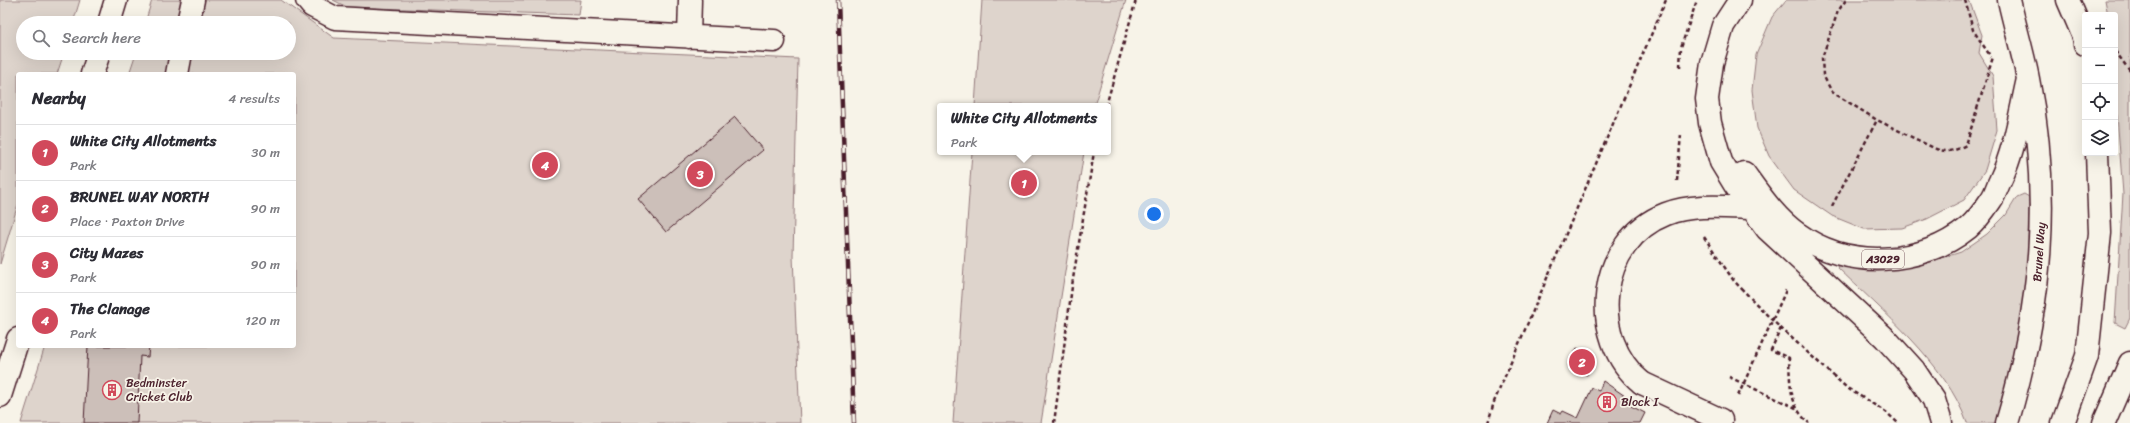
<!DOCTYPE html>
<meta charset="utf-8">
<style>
:root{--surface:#fff;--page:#f7f7f7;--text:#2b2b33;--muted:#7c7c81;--line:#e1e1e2;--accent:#d1495b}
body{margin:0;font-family:Sriracha,sans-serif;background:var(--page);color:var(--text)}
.controls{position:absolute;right:12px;top:12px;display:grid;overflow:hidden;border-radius:4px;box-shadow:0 4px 16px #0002}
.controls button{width:36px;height:36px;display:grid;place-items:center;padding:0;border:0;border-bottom:1px solid var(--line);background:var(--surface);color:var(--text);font:20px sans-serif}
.you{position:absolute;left:1154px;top:214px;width:14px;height:14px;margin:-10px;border:3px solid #fff;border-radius:50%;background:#1a73e8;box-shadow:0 0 0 6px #1a73e833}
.badge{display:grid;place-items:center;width:26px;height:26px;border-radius:50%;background:var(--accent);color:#fff;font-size:13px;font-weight:700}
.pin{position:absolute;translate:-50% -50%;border:2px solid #fff;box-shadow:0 1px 4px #0006}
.popup{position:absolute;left:937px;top:103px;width:174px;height:52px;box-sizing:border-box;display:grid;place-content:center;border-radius:4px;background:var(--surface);filter:drop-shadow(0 1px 3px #0005);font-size:13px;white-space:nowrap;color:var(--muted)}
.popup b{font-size:15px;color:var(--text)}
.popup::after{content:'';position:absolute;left:50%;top:100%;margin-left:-8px;border:8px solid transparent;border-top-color:var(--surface)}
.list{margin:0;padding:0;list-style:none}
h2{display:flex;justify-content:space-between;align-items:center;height:52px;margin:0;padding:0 16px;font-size:17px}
h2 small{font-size:13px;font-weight:400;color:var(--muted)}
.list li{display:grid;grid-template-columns:26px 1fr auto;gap:12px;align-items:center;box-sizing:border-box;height:56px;padding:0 16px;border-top:1px solid var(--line)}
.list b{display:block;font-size:15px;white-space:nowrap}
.list p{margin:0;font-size:13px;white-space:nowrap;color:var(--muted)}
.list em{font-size:13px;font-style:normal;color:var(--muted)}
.icon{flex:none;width:22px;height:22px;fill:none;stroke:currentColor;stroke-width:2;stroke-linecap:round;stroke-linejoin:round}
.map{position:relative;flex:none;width:2130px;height:423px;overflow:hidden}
.search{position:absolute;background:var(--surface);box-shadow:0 4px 16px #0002;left:16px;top:16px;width:280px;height:44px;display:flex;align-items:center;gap:10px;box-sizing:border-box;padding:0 14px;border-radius:22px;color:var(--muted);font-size:15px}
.panel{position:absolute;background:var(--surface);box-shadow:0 4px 16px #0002;left:16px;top:72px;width:280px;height:276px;border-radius:4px}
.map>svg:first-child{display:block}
.green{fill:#ded4cc;stroke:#947a7c}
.building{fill:#ccbfb9;stroke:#4a1f2b}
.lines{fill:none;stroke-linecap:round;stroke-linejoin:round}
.minor-casing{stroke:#4a1f2b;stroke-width:25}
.major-casing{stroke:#4a1f2b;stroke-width:25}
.highway-casing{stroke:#4a1f2b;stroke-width:25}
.path{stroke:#4a1f2b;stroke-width:2.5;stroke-dasharray:4 3;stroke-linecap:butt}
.minor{stroke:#f7f3e8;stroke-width:22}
.major{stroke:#f7f3e8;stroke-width:22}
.highway{stroke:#f7f3e8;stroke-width:22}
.rail-casing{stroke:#4a1f2b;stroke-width:4.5}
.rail{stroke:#f7f3e8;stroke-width:3;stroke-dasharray:9;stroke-linecap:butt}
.labels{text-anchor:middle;stroke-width:3.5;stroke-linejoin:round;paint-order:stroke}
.shield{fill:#f7f3e8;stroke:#7e5f64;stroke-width:1}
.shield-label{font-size:11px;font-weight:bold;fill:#4a1f2b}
.street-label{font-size:12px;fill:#4a1f2b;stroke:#f7f3e8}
.poi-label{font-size:12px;fill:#4a1f2b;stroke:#f7f3e8;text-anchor:start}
</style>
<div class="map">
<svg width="2130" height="423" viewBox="0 0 2130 423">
<rect width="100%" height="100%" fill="#f7f3e8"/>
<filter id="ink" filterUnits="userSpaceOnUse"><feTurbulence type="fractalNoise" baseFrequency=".025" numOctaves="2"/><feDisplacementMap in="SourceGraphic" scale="8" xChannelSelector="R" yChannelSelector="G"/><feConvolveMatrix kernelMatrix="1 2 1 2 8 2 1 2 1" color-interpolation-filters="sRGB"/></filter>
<g filter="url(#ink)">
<path class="green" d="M0,0H80L73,23H23V53H64L57,74H18V204L0,264Z
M152,0H281L334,38L798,59L793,256L800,423H21L45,346H294V74H129L136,53H289V23H145Z
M333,0H581L579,15L347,7Z
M982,0H1126L1094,106H975Z
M1786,0H1969L1982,35L1979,53L1993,76L1997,130L1985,170L1964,200L1927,219L1902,228L1864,229L1832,216L1794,190L1769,156L1757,128L1752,90L1756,55L1772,17Z
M2105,0H2130V318L2125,328L2115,323L2123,194L2115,88V15H2108Z
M972,152H1084L1041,423H953Z
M2024,194L2029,197L2027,285L2015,361L1998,423H1967C1947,364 1881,310 1837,267L1841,258L1892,267L1923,264L1961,252L1987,234L2006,215L2017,197Z"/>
<path class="building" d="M735,117L763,150L666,232L638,199Z
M88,346H149L148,357L140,356L137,423H84Z
M1577,348L1595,357L1587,375L1568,366Z
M1603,381L1631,400L1629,405L1645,413L1640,423H1547L1553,410L1561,414L1563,411L1578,418L1592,388L1599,391Z"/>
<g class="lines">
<g class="minor-casing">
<path id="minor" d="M307,0L312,6L335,18L774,41
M188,23L193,0
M689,37L690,0
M177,74L181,53
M1642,383L1721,420L1719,423"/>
</g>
<g class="major-casing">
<path id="major" d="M109,23L116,0
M92,74L99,53
M0,396L18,339"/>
</g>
<g class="highway-casing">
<path id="highway" d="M1740,0L1723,26L1712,63L1707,99L1710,123L1721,162L1735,185L1767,229L1885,338L1914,370L1934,400L1941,423
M2068,0L2084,37L2085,44
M1744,173C1760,195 1776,219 1798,234C1848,270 1921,266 1968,228C1976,221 1985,209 1991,200C1995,195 1997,187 2000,181C2015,149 2020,114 2028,79
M1642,383C1587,338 1597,241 1666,214C1692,204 1723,207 1751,208
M2007,423C2041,309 2052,197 2028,79C2023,53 2015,27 2009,0
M2063,423L2087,356L2100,233L2097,153
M2104,423L2130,363"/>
</g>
<path class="path" d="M1846,0L1838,11L1822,58L1823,75L1832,92L1877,120L1936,149C1948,153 1955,151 1966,145L1993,57
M1965,0L1973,30L1991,57
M2115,51L2130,71
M1680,67L1681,47L1697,0
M1106,106L1136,0
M1677,181L1681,134
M1832,206L1877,120
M1704,237L1734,281L1773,321L1847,388L1886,412L1898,423
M1781,328L1771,350L1789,358C1790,383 1789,406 1809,423
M1729,377L1796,408
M1738,396L1787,288
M1054,423L1073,279L1094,152
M1488,423L1494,402L1666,0"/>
<use href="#minor" class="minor"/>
<use href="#major" class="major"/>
<use href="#highway" class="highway"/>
<g class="rail-casing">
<path id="rail" d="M838,0L854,423"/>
</g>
<use href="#rail" class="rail"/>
</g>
</g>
<defs>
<g id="building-ring" transform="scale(1)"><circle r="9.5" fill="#f7f3e8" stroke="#d1495b" stroke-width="1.5"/><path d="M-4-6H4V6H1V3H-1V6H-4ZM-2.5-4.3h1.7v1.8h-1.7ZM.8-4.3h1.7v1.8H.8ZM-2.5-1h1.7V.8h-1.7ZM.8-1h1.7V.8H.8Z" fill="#d1495b"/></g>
</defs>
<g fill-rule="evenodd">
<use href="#building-ring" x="112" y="390"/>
<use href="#building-ring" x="1607" y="402"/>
</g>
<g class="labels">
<rect class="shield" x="1862" y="250" width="42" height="18" rx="3"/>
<g class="shield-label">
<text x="1883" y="263">A3029</text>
</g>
<g class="street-label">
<text transform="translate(2039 252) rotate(-86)" y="4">Brunel Way</text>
</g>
<g class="poi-label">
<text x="126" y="387">Bedminster<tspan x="126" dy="14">Cricket Club</tspan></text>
<text x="1621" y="406">Block I</text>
</g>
</g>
</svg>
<div class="controls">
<button>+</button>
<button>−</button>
<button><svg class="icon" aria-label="locate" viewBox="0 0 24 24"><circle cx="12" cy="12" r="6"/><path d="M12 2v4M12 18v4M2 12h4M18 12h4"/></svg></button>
<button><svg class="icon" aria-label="layers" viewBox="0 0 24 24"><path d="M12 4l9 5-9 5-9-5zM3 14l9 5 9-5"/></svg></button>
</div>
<div class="you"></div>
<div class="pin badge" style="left:1024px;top:183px">1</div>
<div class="popup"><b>White City Allotments</b>Park</div>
<div class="pin badge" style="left:1582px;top:362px">2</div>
<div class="pin badge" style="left:700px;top:174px">3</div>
<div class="pin badge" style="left:545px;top:165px">4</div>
<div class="search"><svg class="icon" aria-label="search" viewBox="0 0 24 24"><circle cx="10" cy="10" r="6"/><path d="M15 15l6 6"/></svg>Search here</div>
<section class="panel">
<h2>Nearby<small>4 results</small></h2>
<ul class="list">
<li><span class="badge">1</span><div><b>White City Allotments</b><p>Park</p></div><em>30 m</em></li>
<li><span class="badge">2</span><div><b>BRUNEL WAY NORTH</b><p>Place · Paxton Drive</p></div><em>90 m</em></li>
<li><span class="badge">3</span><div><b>City Mazes</b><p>Park</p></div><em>90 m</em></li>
<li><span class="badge">4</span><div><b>The Clanage</b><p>Park</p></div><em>120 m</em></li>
</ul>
</section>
</div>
